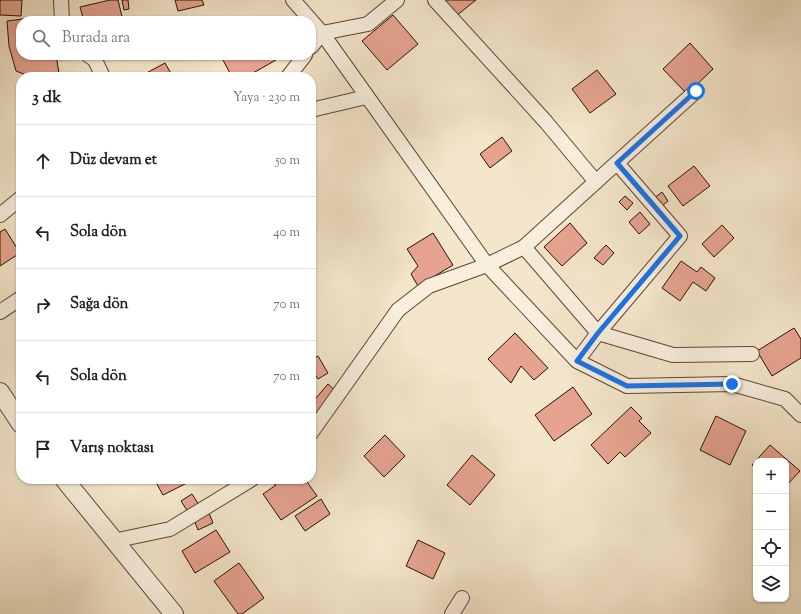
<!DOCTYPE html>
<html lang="tr">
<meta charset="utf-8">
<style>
:root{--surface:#fff;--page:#f2f2f2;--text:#222;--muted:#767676;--line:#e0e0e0}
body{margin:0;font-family:"Sorts Mill Goudy",serif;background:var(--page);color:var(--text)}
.controls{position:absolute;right:12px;bottom:12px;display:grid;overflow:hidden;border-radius:8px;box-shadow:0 1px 3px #0004}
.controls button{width:36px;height:36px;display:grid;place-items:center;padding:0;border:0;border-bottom:1px solid var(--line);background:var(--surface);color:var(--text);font:20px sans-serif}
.stop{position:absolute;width:12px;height:12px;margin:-9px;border:3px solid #1a73e8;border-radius:50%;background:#fff}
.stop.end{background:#1a73e8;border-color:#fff;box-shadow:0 1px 4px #0008}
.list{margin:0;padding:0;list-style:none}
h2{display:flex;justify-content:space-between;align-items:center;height:52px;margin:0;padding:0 16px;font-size:17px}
h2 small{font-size:13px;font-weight:400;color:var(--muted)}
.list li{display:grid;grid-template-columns:26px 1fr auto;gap:12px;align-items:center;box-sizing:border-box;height:72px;padding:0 16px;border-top:1px solid var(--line)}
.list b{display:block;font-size:15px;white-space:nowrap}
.list em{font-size:13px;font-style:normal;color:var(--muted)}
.icon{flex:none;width:22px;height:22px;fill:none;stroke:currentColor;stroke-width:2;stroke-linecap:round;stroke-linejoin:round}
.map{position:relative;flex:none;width:801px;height:614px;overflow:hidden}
.search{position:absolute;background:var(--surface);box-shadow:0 1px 3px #0004;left:16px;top:16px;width:300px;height:44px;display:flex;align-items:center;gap:10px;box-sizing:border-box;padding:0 14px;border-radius:16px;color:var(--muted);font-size:15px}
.panel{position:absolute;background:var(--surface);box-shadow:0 1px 3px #0004;left:16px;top:72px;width:300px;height:412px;border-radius:16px}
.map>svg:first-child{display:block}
.building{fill:#e6a490;stroke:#2a1002}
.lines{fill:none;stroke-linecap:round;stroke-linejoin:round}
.minor-casing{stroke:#5c4634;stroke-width:16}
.tertiary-casing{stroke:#5c4634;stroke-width:20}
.minor{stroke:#f8efdd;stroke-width:14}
.tertiary{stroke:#f8efdd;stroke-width:18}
.route{stroke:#1a73e8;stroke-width:5}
</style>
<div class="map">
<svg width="801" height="614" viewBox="0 0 801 614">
<rect width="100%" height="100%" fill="#f4e6cb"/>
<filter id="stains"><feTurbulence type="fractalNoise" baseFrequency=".005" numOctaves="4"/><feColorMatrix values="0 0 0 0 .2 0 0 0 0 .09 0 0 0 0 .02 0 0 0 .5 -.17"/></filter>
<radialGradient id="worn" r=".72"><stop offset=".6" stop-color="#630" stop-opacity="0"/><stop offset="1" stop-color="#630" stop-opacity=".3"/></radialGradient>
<path class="building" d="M0,0H22L21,16L0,15Z
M110,0H118L123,21H84L80,7Z
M122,0H128L129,9L124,10Z
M175,0H202L204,5L178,11Z
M443,0H476L456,16Z
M393,15L418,44L387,70L362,41Z
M38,17V20L44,19V21H21V55H56L59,73L31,77L16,71L9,46L7,21Z
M168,18L169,21H151Z
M690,43L713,69L687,94L663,69Z
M233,55H273L276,60L246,77H232L223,60Z
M165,63L173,77H139Z
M597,70L616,94L590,113L572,89Z
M502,137L512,151L490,168L480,154Z
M694,166L710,186L683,206L668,186Z
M662,192L668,201L660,208L653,199Z
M625,196L633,203L627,210L619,202Z
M640,212L650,224L639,234L629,222Z
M570,223L587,243L562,266L544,247Z
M722,225L734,238L714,257L702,244Z
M5,229L20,253L0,266V232Z
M433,233L453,265L418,286L411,274L418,266L407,249Z
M606,245L614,253L603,265L594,258Z
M681,261L697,272L701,267L715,278L706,291L693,282L680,301L662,288Z
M794,328L801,339V358L772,376L757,351Z
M515,333L548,368L534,380L521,366L511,383L488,359Z
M318,356L328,373L318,379L311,368V361Z
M328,384L339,394L315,421L311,417V404Z
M573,387L592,414L554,441L535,415Z
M631,407L642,418L639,421L651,433L625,457L620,452L608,464L591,445Z
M716,416L746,431L730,465L700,450Z
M385,435L405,456L384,477L364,456Z
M770,445L800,471L786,486V461H756V468L752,465Z
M472,455L495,475L470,505L447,485Z
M154,479H185L187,483L163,495Z
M266,479H305L317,496L281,520L263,494L276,485Z
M192,494L199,505L188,512L181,501Z
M321,499L330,514L305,531L295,516Z
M209,513L213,523L198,530L194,520Z
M216,530L230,552L195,573L182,551Z
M418,540L445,553L433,579L406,566Z
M239,563L264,598L242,614H238L214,581Z"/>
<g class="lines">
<g class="minor-casing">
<path id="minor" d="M61,0L62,21
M293,0L322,33L487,265L577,361L627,386L732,384L785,399L801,415
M435,0L546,122L596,182
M311,47L322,33L368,24L397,0
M88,55L95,60L103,77
M288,77L305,55
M311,110L366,97
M0,215L21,198
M524,247L598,333L673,355L752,354
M0,312L21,298
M577,361L598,333L680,236L617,163
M311,433L398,310L429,286L487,265L524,247L696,91
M113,541L170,529L252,479
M452,614L462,598"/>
</g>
<g class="tertiary-casing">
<path id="tertiary" d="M0,392L21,424
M64,479L174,614"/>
</g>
<use href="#minor" class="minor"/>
<use href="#tertiary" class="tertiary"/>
</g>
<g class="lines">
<path class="route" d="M696,91L617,163L680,236L598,333L577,361L627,386L732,384"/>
</g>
<rect width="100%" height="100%" filter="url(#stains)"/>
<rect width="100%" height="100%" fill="url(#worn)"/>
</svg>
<div class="controls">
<button>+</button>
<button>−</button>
<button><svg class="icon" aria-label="locate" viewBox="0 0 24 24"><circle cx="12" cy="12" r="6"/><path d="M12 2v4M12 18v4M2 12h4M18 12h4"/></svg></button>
<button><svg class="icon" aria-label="layers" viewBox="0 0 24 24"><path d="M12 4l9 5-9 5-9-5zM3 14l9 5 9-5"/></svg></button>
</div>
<div class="stop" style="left:696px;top:91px"></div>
<div class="stop end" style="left:732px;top:384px"></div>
<div class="search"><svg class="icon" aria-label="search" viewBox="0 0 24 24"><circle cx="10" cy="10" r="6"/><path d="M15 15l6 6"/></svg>Burada ara</div>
<section class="panel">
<h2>3 dk<small>Yaya · 230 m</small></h2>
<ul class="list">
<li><svg class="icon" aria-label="ahead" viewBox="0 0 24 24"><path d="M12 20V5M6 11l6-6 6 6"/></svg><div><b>Düz devam et</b></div><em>50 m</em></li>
<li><svg class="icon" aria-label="left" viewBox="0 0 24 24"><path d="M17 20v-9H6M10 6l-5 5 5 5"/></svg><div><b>Sola dön</b></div><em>40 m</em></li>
<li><svg class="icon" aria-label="right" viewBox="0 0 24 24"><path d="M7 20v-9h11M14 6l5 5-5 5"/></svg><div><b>Sağa dön</b></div><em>70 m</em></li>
<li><svg class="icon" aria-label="left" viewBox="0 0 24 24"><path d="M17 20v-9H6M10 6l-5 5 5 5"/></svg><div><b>Sola dön</b></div><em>70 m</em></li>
<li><svg class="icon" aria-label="arrive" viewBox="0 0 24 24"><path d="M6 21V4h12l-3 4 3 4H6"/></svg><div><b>Varış noktası</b></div></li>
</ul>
</section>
</div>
